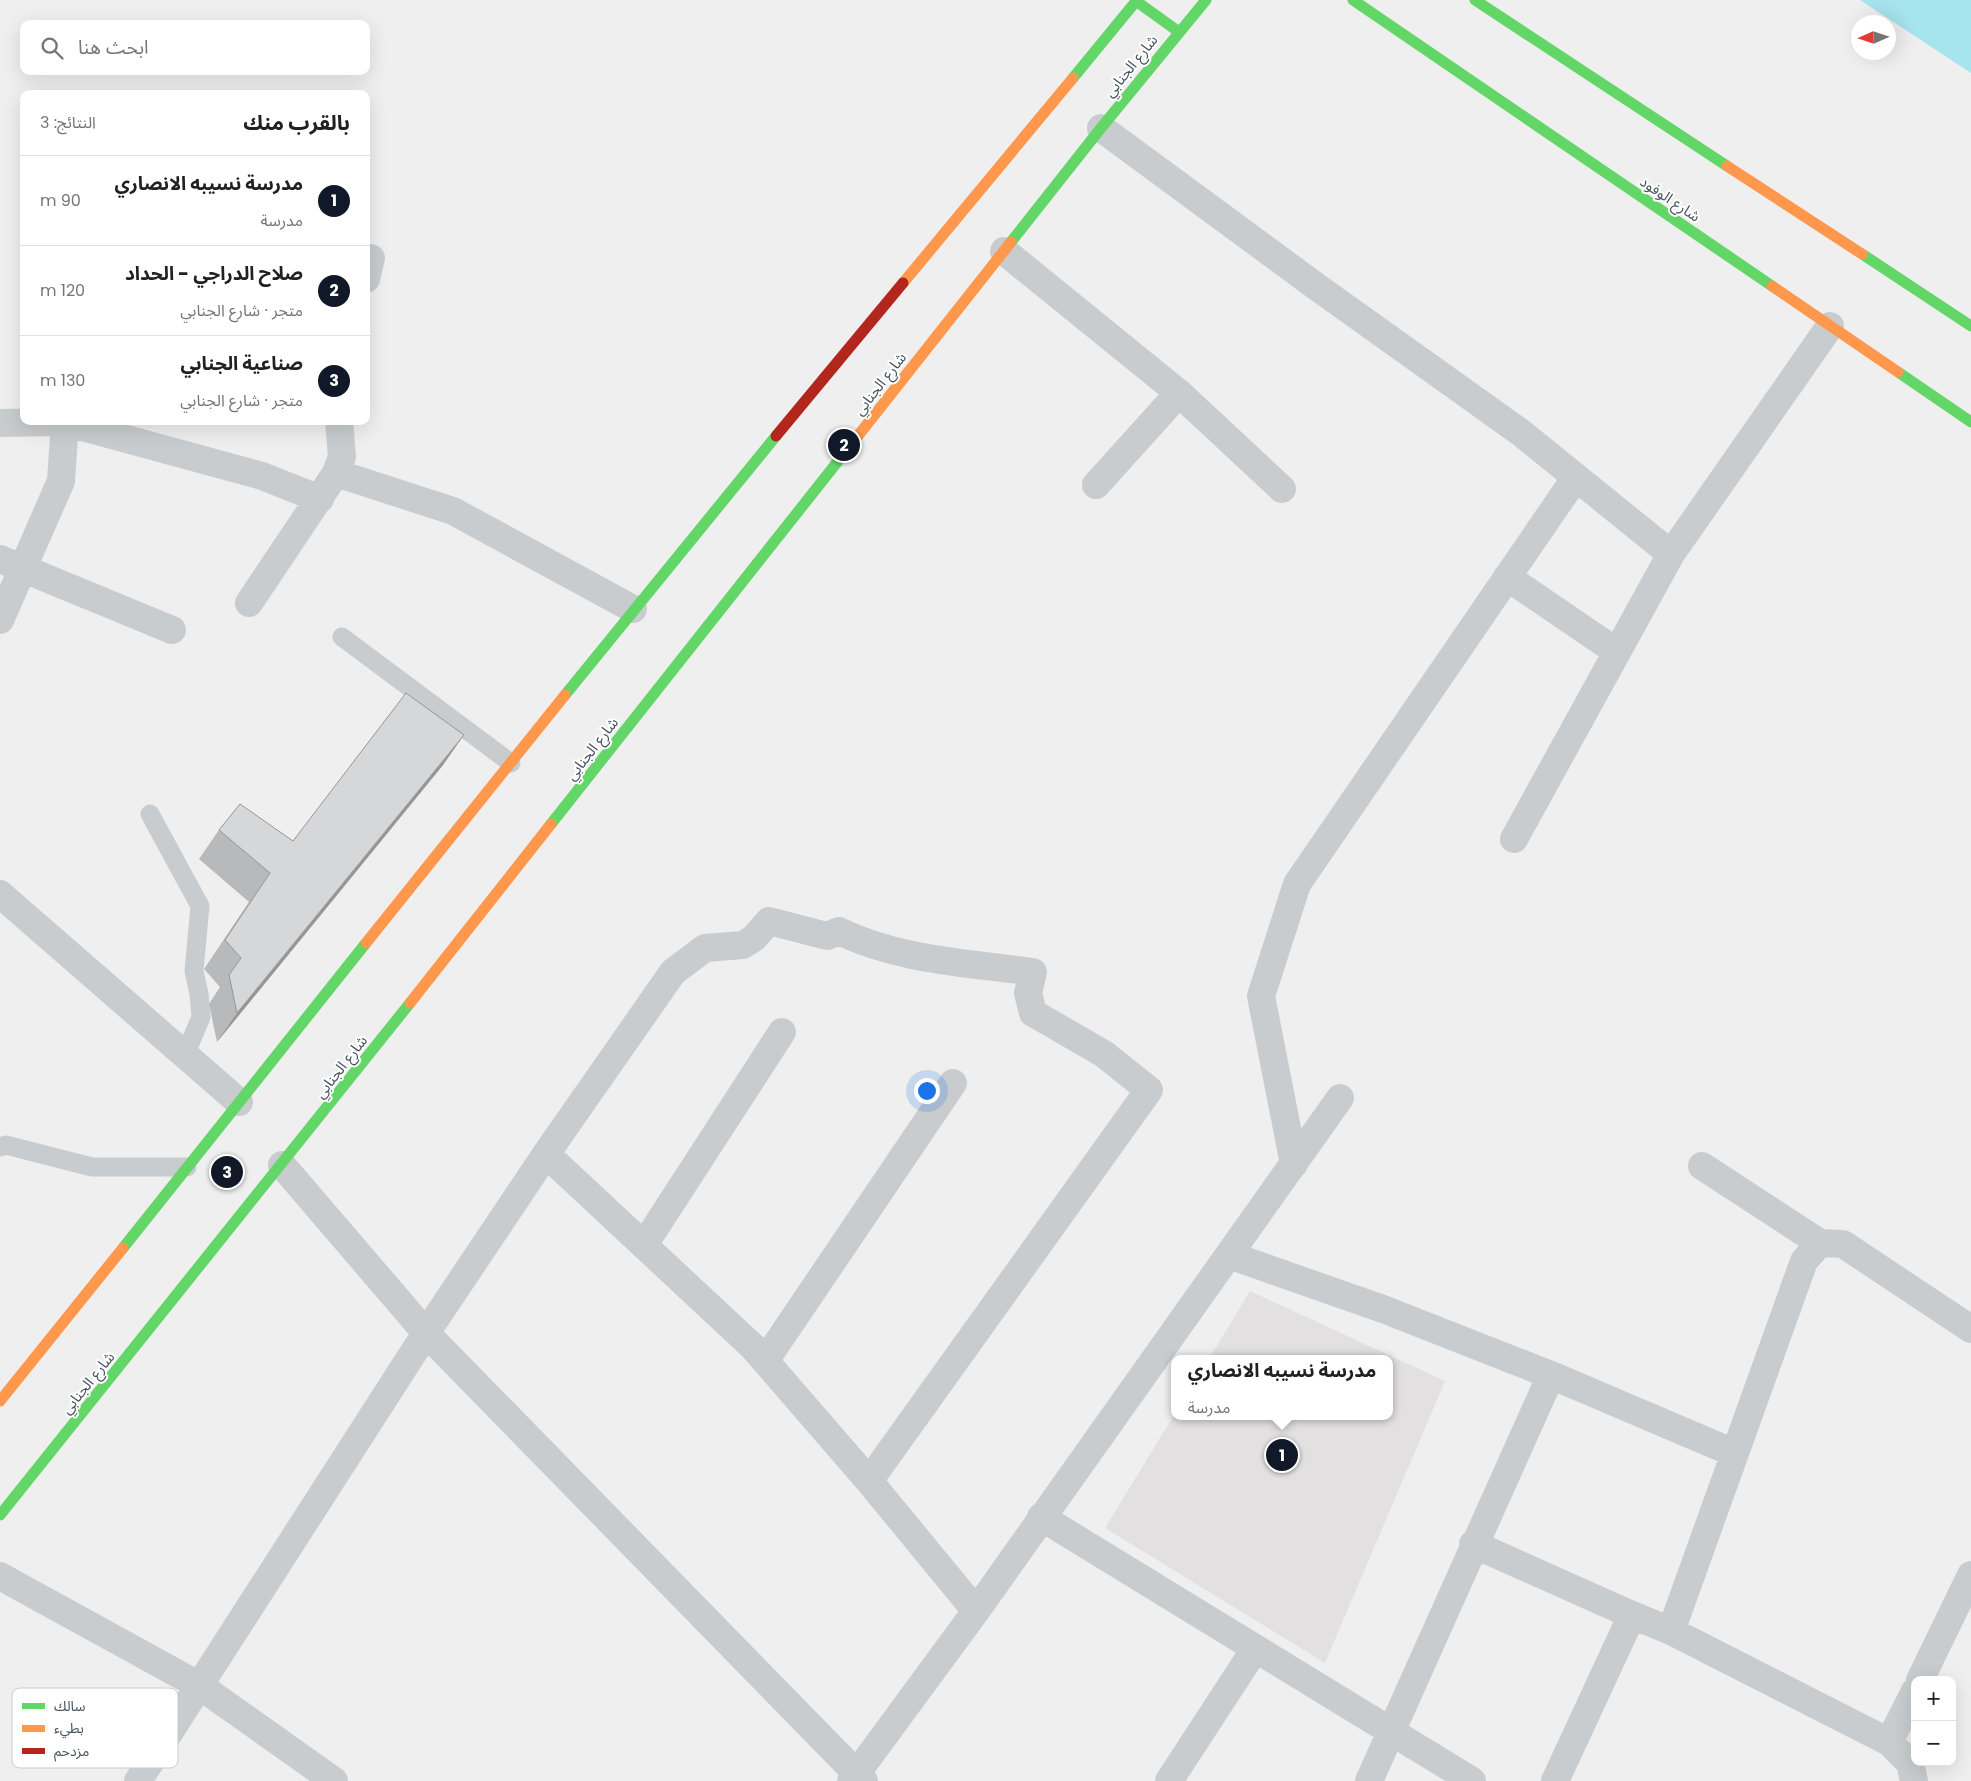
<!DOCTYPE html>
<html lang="ar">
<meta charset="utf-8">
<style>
:root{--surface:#fff;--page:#f6f6f6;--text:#202124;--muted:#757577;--line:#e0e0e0;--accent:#111827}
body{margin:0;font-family:Poppins,"Noto Sans Arabic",sans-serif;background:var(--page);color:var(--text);direction:rtl}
.controls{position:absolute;right:15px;bottom:15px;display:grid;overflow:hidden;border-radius:10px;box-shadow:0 5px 20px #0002}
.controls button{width:45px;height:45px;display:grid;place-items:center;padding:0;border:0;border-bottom:1px solid var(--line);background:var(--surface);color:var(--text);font:25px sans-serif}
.compass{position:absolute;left:1851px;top:15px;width:45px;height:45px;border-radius:50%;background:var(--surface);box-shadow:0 5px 20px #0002;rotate:267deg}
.you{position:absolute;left:926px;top:1090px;width:18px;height:18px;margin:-12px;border:4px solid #fff;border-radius:50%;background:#1a73e8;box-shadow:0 0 0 8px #1a73e833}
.badge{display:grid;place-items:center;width:32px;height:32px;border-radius:50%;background:var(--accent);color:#fff;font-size:16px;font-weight:700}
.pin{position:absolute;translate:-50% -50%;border:2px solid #fff;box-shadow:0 1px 5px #0006}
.popup{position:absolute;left:1171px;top:1355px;width:222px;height:65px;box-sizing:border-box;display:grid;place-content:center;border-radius:10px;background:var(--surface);filter:drop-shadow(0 1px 4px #0005);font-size:16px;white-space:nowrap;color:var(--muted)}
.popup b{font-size:19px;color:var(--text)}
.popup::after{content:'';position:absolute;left:50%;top:100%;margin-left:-10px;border:10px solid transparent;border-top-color:var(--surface)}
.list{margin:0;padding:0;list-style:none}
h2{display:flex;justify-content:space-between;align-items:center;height:65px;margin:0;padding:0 20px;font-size:21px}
h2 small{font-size:16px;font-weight:400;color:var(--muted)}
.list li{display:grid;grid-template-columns:32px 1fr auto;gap:15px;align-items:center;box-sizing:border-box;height:90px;padding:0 20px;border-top:1px solid var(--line)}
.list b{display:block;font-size:19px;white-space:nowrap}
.list p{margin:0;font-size:16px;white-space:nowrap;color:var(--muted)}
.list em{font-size:16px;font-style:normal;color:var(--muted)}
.icon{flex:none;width:28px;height:28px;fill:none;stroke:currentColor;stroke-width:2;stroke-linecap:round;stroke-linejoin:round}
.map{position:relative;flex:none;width:1971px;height:1781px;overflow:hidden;direction:ltr}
.search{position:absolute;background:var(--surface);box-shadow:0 5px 20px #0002;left:20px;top:20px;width:350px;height:55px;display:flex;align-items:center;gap:12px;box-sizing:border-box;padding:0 18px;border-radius:10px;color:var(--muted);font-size:19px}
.panel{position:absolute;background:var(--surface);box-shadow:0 5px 20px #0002;left:20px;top:90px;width:350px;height:335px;border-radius:10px;direction:rtl}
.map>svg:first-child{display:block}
.education{fill:#e2e0e1}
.water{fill:#a6e4ee}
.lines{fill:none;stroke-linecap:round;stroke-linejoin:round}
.lane{stroke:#c9ccce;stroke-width:19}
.street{stroke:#c9ccce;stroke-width:28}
.fast{stroke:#63d668;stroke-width:11}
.slow{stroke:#ff974d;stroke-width:11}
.jam{stroke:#b3261e;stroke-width:11}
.wall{fill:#b8b9ba}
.shaded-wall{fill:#969697}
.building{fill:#d6d7d8;stroke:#969697}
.labels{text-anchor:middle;stroke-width:4;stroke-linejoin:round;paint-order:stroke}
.street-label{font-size:15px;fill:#46535c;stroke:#fff}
.key{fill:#fff;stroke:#c8cbce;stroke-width:1}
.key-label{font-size:14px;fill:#46535c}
</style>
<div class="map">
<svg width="1971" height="1781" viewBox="0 0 1971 1781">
<rect width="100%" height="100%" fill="#f0efef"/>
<path class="education" d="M1250,1291L1445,1381L1325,1663L1105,1528L1174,1415V1416H1390V1359H1209Z"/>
<path class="water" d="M1860,0H1971V73Z"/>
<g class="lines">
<path class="lane" d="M342,637L511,763
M150,814L200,906L194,971L199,994L201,1017L185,1055
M0,1147L6,1145L92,1167H187"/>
<path class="street" d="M1101,128L1317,287L1520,432L1671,554
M1004,251L1179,393L1282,489
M366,279L371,258
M0,423L64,422L262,476L320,499
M336,473L453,511L633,609
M1096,485L1179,393
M0,559L172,630
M1507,577L1617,652
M249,603L336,473L342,457L339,421
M0,620L61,481L65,421
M1514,839L1671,554L1830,326
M0,894L239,1102
M546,1154L753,1347L869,1481L976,1611
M1294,1164L1261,996L1297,884L1576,477
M282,1165L426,1333L864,1781
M1702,1166L1820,1243L1843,1244L1971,1329
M644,1245L782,1032
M1229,1255L1383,1309L1551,1375L1734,1453
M765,1361L953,1083
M1041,1517L1472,1781
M1473,1544L1632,1615L1671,1631L1889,1742L1910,1763L1914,1781
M0,1576L200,1686L334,1781
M1671,1631L1804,1261L1820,1243
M1920,1680L1971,1575
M1889,1742L1915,1691
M138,1781L426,1333L546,1154L673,972L705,948L743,945L754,938L769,921L827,936L839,931C898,960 968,963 1033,972L1028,993L1033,1013L1104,1054L1149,1090L869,1481
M851,1781L976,1611L1340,1098
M1169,1781L1255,1649
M1369,1781L1551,1375
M1555,1781L1632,1615"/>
<path class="fast" d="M1353,0L1772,286
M1475,0L1727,166
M1136,1L1179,32
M1073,78L1137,0
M1011,242L1101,128L1206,0
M1862,254L1971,326
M1898,372L1971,422
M565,695L776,436
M551,824L846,451
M123,1248L366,943
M0,1515L410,1003"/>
<path class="slow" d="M1727,166L1862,254
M903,283L1073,78
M1772,286L1898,372
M846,451L1011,242
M366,943L565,695
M410,1003L551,824
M0,1401L123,1248"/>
<path class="jam" d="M776,436L903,283"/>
</g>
<path class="wall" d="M443,765L217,1042L209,1004L220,987L204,969L249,902L199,859L219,830L293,841Z"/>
<path class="shaded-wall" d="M464,735L443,765L217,1042L237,1013Z"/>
<path class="building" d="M406,693L464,735L237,1013L229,975L241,958L225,940L270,873L219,830L240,804L293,841Z"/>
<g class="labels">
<g class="street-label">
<text transform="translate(1131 66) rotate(-51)" y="5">شارع الجنابي</text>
<text transform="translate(1670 199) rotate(34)" y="5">شارع الوفود</text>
<text transform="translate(880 384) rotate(-52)" y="5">شارع الجنابي</text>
<text transform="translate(592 749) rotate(-52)" y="5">شارع الجنابي</text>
<text transform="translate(341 1067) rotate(-52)" y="5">شارع الجنابي</text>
<text transform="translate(88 1383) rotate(-51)" y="5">شارع الجنابي</text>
</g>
</g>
<rect x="12" y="1688" width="166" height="80" rx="8" class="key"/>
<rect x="22" y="1703" width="23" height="6" fill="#63d668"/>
<rect x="22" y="1725" width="23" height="7" fill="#ff974d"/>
<rect x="22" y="1748" width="23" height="6" fill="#b3261e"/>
<g class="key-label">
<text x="54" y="1711">سالك</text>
<text x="54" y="1733">بطيء</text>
<text x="54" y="1756">مزدحم</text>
</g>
</svg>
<div class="controls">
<button>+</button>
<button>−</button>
</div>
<svg class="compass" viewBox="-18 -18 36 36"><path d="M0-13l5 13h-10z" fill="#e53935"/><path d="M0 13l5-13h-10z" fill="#757577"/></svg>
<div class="you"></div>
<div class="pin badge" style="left:1282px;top:1455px">1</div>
<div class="popup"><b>مدرسة نسيبه الانصاري</b>مدرسة</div>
<div class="pin badge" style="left:844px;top:445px">2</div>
<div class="pin badge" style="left:227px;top:1172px">3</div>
<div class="search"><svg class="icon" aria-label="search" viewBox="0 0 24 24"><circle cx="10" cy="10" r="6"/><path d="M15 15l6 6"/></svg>ابحث هنا</div>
<section class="panel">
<h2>بالقرب منك<small>النتائج: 3</small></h2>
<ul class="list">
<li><span class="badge">1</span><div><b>مدرسة نسيبه الانصاري</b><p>مدرسة</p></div><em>90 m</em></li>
<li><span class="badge">2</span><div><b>صلاح الدراجي - الحداد</b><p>متجر · شارع الجنابي</p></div><em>120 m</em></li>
<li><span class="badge">3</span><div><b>صناعية الجنابي</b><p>متجر · شارع الجنابي</p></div><em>130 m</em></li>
</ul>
</section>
</div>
